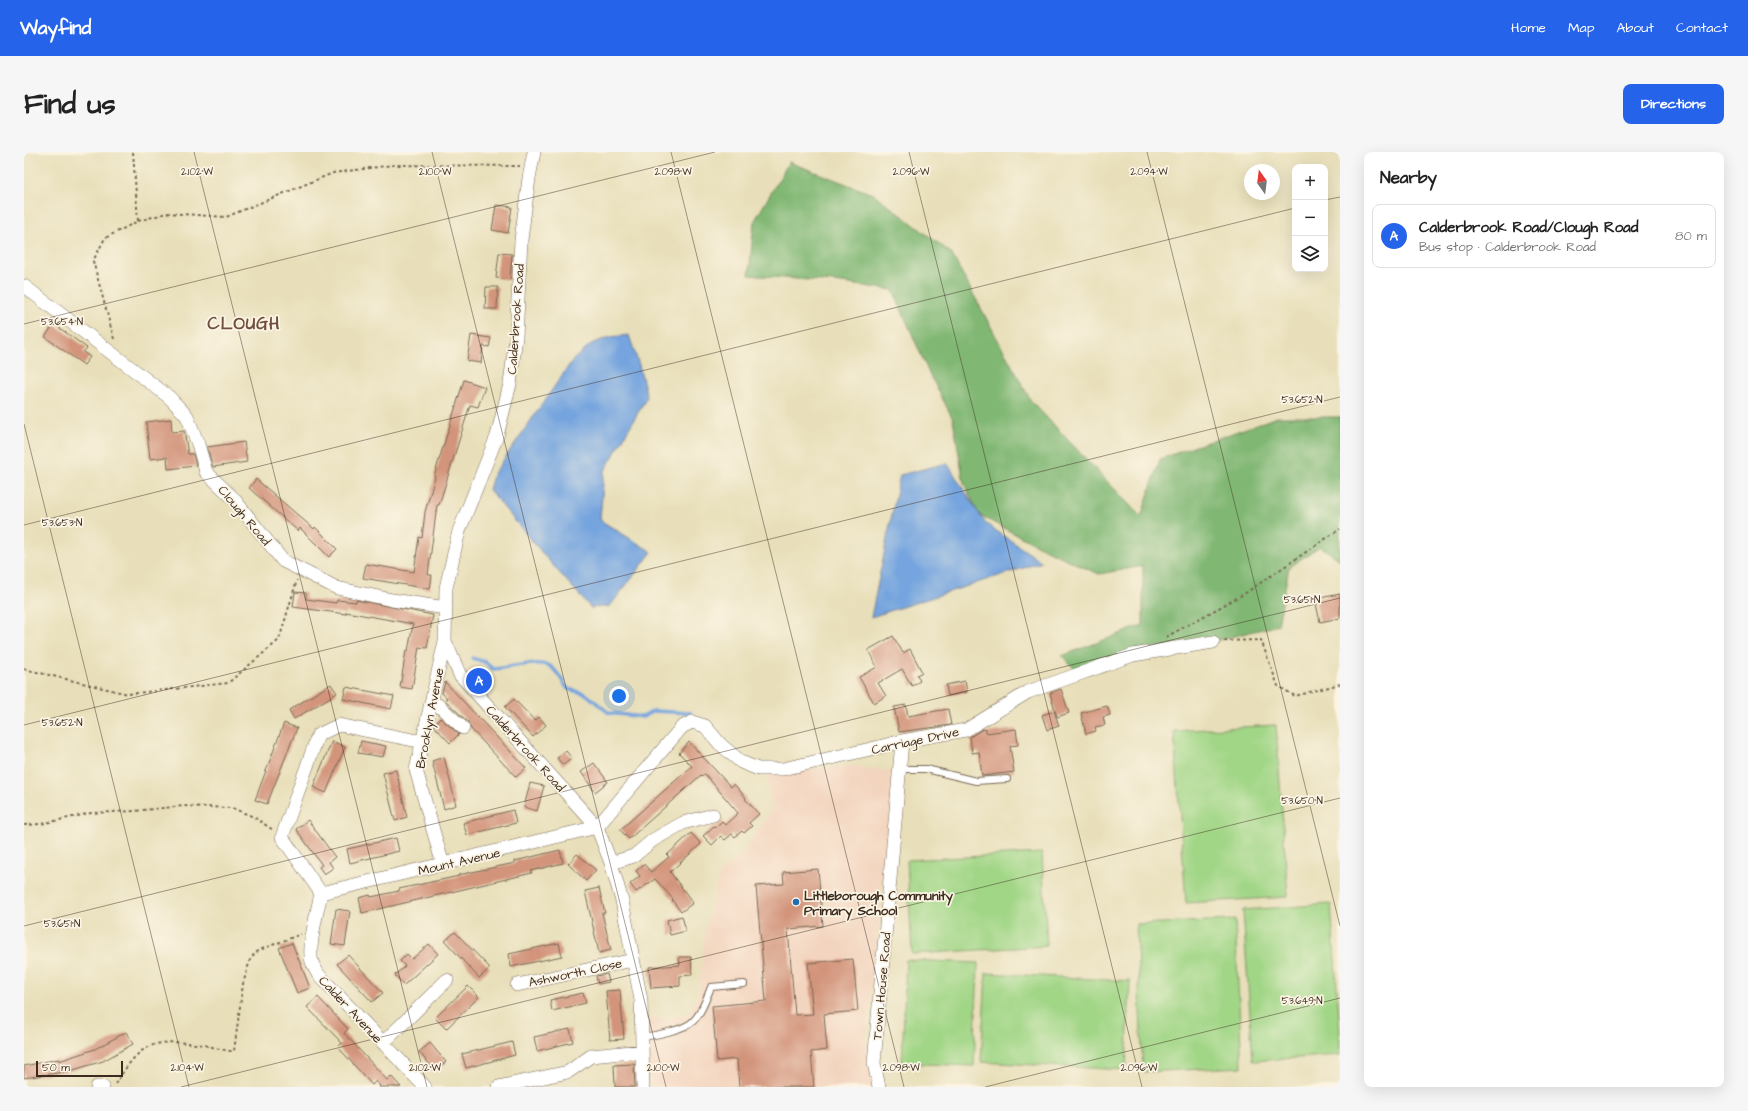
<!DOCTYPE html>
<meta charset="utf-8">
<style>
:root{--surface:#fff;--page:#f6f6f6;--text:#222;--muted:#767676;--line:#e0e0e0;--accent:#2563eb}
body{margin:0;font-family:"Architects Daughter",sans-serif;background:var(--page);color:var(--text)}
.controls{position:absolute;right:12px;top:12px;display:grid;overflow:hidden;border-radius:8px;box-shadow:0 4px 16px #0002}
.controls button{width:36px;height:36px;display:grid;place-items:center;padding:0;border:0;border-bottom:1px solid var(--line);background:var(--surface);color:var(--text);font:20px sans-serif}
.compass{position:absolute;left:1220px;top:12px;width:36px;height:36px;border-radius:50%;background:var(--surface);box-shadow:0 4px 16px #0002;rotate:346deg}
.scale{position:absolute;left:12px;bottom:10px;width:87px;box-sizing:border-box;padding-left:4px;border:2px solid #3b2a1e;border-top:0;font-size:11px;line-height:14px;white-space:nowrap;color:#3b2a1e;-webkit-text-stroke:3px #fcf5e5;paint-order:stroke}
.you{position:absolute;left:595px;top:544px;width:14px;height:14px;margin:-10px;border:3px solid #fff;border-radius:50%;background:#1a73e8;box-shadow:0 0 0 6px #1a73e833}
.badge{display:grid;place-items:center;width:26px;height:26px;border-radius:50%;background:var(--accent);color:#fff;font-size:13px;font-weight:700}
.pin{position:absolute;translate:-50% -50%;border:2px solid #fff;box-shadow:0 1px 4px #0006}
.list{margin:0;padding:0;list-style:none}
h2{display:flex;justify-content:space-between;align-items:center;height:52px;margin:0;padding:0 16px;font-size:17px}
h2 small{font-size:13px;font-weight:400;color:var(--muted)}
.list li{display:grid;grid-template-columns:26px 1fr auto;gap:12px;align-items:center;box-sizing:border-box;height:64px;margin:0 8px 8px;padding:0 8px;border:1px solid var(--line);border-radius:8px}
.list b{display:block;font-size:15px;white-space:nowrap}
.list p{margin:0;font-size:13px;white-space:nowrap;color:var(--muted)}
.list em{font-size:13px;font-style:normal;color:var(--muted)}
.icon{flex:none;width:22px;height:22px;fill:none;stroke:currentColor;stroke-width:2;stroke-linecap:round;stroke-linejoin:round}
.map{position:relative;flex:none;width:1316px;height:935px;overflow:hidden;border-radius:8px}
header{display:flex;align-items:center;gap:24px;box-sizing:border-box;height:56px;padding:0 20px;background:var(--accent);color:#fff}
header strong{font-size:19px}
nav{display:flex;gap:22px;margin-inline-start:auto;font-size:14px}
.intro{display:flex;align-items:center;justify-content:space-between;box-sizing:border-box;height:96px;padding:0 24px}
h1{margin:0;font-size:28px}
.button{padding:10px 18px;border-radius:8px;background:var(--accent);color:#fff;font-size:14px;font-weight:700}
main{display:flex;gap:24px;padding:0 24px}
aside{flex:1;background:var(--surface);border-radius:8px;box-shadow:0 4px 16px #0002}
.map>svg:first-child{display:block}
.built{fill:#f3d4be}
.green{fill:#a1d686;stroke:#6e8052}
.forest{fill:#80b773;stroke:#5e7048}
.water{fill:#74a4de;stroke:#58677e}
.lines{fill:none;stroke-linecap:round;stroke-linejoin:round}
.stream{stroke:#74a4de;stroke-width:3.5}
.building{fill:#d3947c}
.service-casing{stroke:#786955;stroke-width:8}
.minor-casing{stroke:#786955;stroke-width:14}
.path{stroke:#786955;stroke-width:2;stroke-dasharray:3 3;stroke-linecap:butt}
.service{stroke:#fff;stroke-width:6}
.minor{stroke:#fff;stroke-width:13}
.ticks{fill:none;stroke:#3b2a1e;stroke-width:1;stroke-opacity:0.45}
.poi-dot{fill:#1f6fb2;stroke:#fcf5e5;stroke-width:1.5}
.labels{text-anchor:middle;stroke-width:3.5;stroke-linejoin:round;paint-order:stroke}
.street-label{font-size:13px;fill:#3b2a1e;stroke:#fcf5e5}
.poi-label{font-size:13px;font-weight:bold;fill:#3b2a1e;stroke:#fcf5e5;text-anchor:start}
.district-label{font-size:17px;font-weight:bold;letter-spacing:1px;fill:#704f3f;stroke:#fcf5e5}
.ticks-label{font-size:10px;text-anchor:middle;fill:#3b2a1e;stroke:#fcf5e5;stroke-width:3.5;stroke-linejoin:round;paint-order:stroke}
</style>
<header>
<strong>Wayfind</strong>
<nav><a>Home</a><a>Map</a><a>About</a><a>Contact</a></nav>
</header>
<div class="intro"><h1>Find us</h1><a class="button">Directions</a></div>
<main>
<div class="map">
<svg width="1316" height="935" viewBox="0 0 1316 935">
<rect width="100%" height="100%" fill="#fcf5e5"/>
<filter id="ink" filterUnits="userSpaceOnUse"><feTurbulence type="fractalNoise" baseFrequency=".025" numOctaves="2"/><feDisplacementMap in="SourceGraphic" scale="8" xChannelSelector="R" yChannelSelector="G"/><feConvolveMatrix kernelMatrix="1 2 1 2 8 2 1 2 1" color-interpolation-filters="sRGB"/></filter>
<filter id="wash" filterUnits="userSpaceOnUse"><feTurbulence type="fractalNoise" baseFrequency=".012" numOctaves="4" result="noise"/><feDisplacementMap in="SourceGraphic" scale="16" xChannelSelector="R" yChannelSelector="G"/><feGaussianBlur stdDeviation="0.9" result="paint"/><feColorMatrix in="noise" values="0 0 0 0 0 0 0 0 0 0 0 0 0 0 0 0 0 1.4 0 .05"/><feComposite in="paint" operator="in"/></filter>
<g filter="url(#wash)">
<rect width="100%" height="100%" fill="#e8dfba"/>
<path class="built" d="M826,614L870,620L842,887L850,935H626L624,867H646L665,860L675,842L681,779L696,721L718,702L749,658L743,622Z"/>
<path class="green" d="M1252,573L1264,745L1162,751L1150,579Z
M1018,701L1023,794L888,802L883,708Z
M1307,752L1316,879V903L1229,909L1219,758Z
M1211,768L1218,915L1119,920L1112,772Z
M882,808L954,811L950,914L878,911Z
M962,821L1106,829L1102,918L957,910Z"/>
<path class="forest" d="M765,10L851,43L927,101L1007,249L1117,365L1136,307L1253,265H1316V408L1296,394L1265,415L1254,473L1057,523L1038,504L1119,473V414L1075,422L1022,398L955,363L940,331L929,267L904,219L869,138L810,130L725,123L730,70Z"/>
<path class="water" d="M605,183L615,213L623,245L580,320L576,368L628,400L586,454L567,456L525,409L465,338L469,323L548,209L567,192L586,185Z
M923,311L961,371L1018,410L847,465L876,323Z"/>
<g class="lines">
<path class="stream" d="M448,506L461,510L469,517C483,516 515,508 526,514C534,519 538,530 544,537L562,542L585,561L619,565L629,559L667,561"/>
</g>
<g id="blocks">
<path class="building" d="M472,53L488,55L484,81L468,78Z
M475,101L488,102L486,128L472,126Z
M462,135H474L473,157H461Z
M30,172L63,196L59,200L66,205L60,213L21,185Z
M447,183L467,186L465,195L459,194L457,211L443,209Z
M440,228L461,235L454,255L446,253L415,353H413L404,423H408L406,437L339,426L342,412L390,420L395,385L398,386L401,360L411,325L410,324Z
M147,267L148,280L160,279L164,302H169L172,314L144,317L143,305L126,307L122,270Z
M220,290L223,310L189,315L183,295Z
M232,327L290,377L291,375L313,397L305,405L276,376L274,379L225,336Z
M271,440L282,441V447L312,451L313,448L332,450V448L409,463L403,496L395,495L388,537L376,535L382,499H384L389,472L322,460V462L269,455Z
M1316,442V466L1296,470L1291,447Z
M869,484L879,501L886,497L898,520L893,523L896,529L888,534L878,517L854,531L862,544L850,551L835,525L853,515L844,498Z
M941,529L943,540L924,544L922,533Z
M421,530L502,616L492,625L447,577L444,570L421,548L423,546L418,541Z
M307,532L313,541L270,567L265,558Z
M322,535L370,544L367,557L319,547Z
M1037,537L1045,561L1033,565L1026,541Z
M490,547L511,569L515,565L522,573L509,585L481,555Z
M882,553L884,564L924,557L927,573L875,580L870,555Z
M1083,554L1086,563L1079,565L1081,573L1071,575L1072,579L1062,582L1057,561Z
M1030,559L1035,574L1023,578L1018,563Z
M416,566L435,582L426,591L410,574Z
M260,571L273,576L243,652L231,648Z
M962,577V581L992,577L994,593L986,594L990,620L958,624L955,600L948,601L946,585L957,578Z
M308,589L321,595L302,641L289,635Z
M337,589L362,594L359,605L334,601Z
M665,590L707,635L710,632L722,646L721,647L735,662L725,671L728,674L720,681L718,679L711,685L708,682L701,688L697,684L688,693L679,684L690,674L692,675L698,669L701,673L714,661L681,622L678,624L677,623L605,687L596,678L668,614L655,601Z
M542,599L548,606L539,613L533,606Z
M420,605L432,653L420,657L408,609Z
M570,611L584,630L571,640L557,620Z
M372,618L383,665L371,669L359,621Z
M506,631L520,634L513,659L500,655Z
M489,658L492,671L443,683L439,671Z
M284,668L311,705L305,710L309,716L300,722L295,715L298,713L272,677Z
M667,681L677,692L646,720L669,751L657,760L648,748L649,747L631,727L612,740L606,732L616,724L612,719L620,712L627,720L645,705L643,703Z
M372,686L375,699L326,711L323,697Z
M536,698L539,711L507,719L508,721L338,761L335,746L346,743L347,745L375,739V737L435,724L434,723L491,711V709Z
M553,702L572,718L562,729L544,712Z
M794,717L799,774L764,777L771,863L789,862L784,811L829,807L834,859L800,862L803,898L787,900L790,935H715L713,907L693,909L688,854L742,849L732,734L760,732L759,720Z
M575,736L581,761H578L587,798L575,801L561,739Z
M312,757L326,759L321,794L307,792Z
M658,764L662,779L646,783L643,768Z
M431,780L466,816L455,826L421,789Z
M268,791L286,836L273,841L255,796Z
M535,791L538,804L487,815L485,802Z
M405,792L414,802L380,833L371,823L381,814L376,809L383,802L388,807Z
M324,803L359,841L348,850L313,812Z
M655,805H667L668,823L656,824V834L627,836L625,815L656,813Z
M583,822L585,830L574,832L572,824Z
M444,834L455,845L422,877L411,866Z
M596,838L600,887L586,888L582,839Z
M559,841L562,851L528,859L526,848Z
M294,845L324,877L320,881L363,928L367,924L377,935H355L356,934L352,929L348,933L314,895L318,891L283,855Z
M546,877L549,890L513,899L510,885Z
M102,880L109,892L79,909L46,919L0,926V914L35,907V909L71,897Z
M488,890L491,903L442,916L438,902Z
M406,891L422,910L411,919L395,900Z
M610,912L611,935H591L590,913Z"/>
</g>
</g>
<g filter="url(#ink)">
<use href="#blocks" fill-opacity="0" stroke="#786955" stroke-width="1"/>
<g class="lines">
<g class="service-casing">
<path id="service" d="M876,617H902L952,629L983,627
M618,884C628,885 661,877 668,870C677,863 683,845 687,835L720,832"/>
</g>
<g class="minor-casing">
<path id="minor" d="M510,0L505,26L497,88L492,185L486,232L473,284L435,379L422,436L421,489L436,523L573,675L587,711L598,749L617,848L619,935
M0,134L145,245L163,264L174,292L182,320L210,347L259,409L313,436L368,448L422,456
M407,550L414,553L439,576
M573,675L658,575L668,570L681,574L696,592L717,610L734,617H759L851,596L878,589L942,578L1004,540L1109,503L1189,490
M587,711L610,704L629,688L659,671L689,663
M419,713L392,618L421,489
M297,741L258,685L294,583L315,573L399,590
M297,741L573,675
M297,741C294,758 283,795 288,810C289,814 292,818 294,822L401,935
M493,833L609,808
M359,891L423,828
M73,935H79
M474,935L544,920L567,904L618,899
M855,935L850,911L878,589"/>
</g>
<path class="path" d="M114,69L143,61L202,65L309,21L369,13L496,14
M90,187L69,109L81,86L114,69L109,0
M1142,485L1220,442L1316,377
M1200,489L1237,488L1254,534L1271,544L1316,532
M0,517L104,542L204,531L255,488L273,428
M0,673L17,672L67,661L110,659L159,654L208,656L230,665L249,678
M91,932C97,924 103,913 111,905C129,885 156,890 180,893C190,895 200,899 210,899L219,832L226,808L231,801L238,797L277,782"/>
<use href="#service" class="service"/>
<use href="#minor" class="minor"/>
</g>
</g>
<path class="ticks" d="M170,0L403,935M408,0L642,935M647,0L880,935M885,0L1118,935M1123,0L1316,774M1301,48L1316,45M0,172L691,0M0,272L165,935M0,373L1271,56M0,573L1316,245M0,774L1316,446M157,935L1316,646M961,935L1316,846"/>
<circle class="poi-dot" cx="772" cy="750" r="4"/>
<g class="labels">
<g class="street-label">
<text transform="translate(491 167) rotate(-86)" y="5">Calderbrook Road</text>
<text transform="translate(221 363) rotate(50)" y="5">Clough Road</text>
<text transform="translate(405 566) rotate(-79)" y="5">Brooklyn Avenue</text>
<text transform="translate(891 588) rotate(-12)" y="5">Carriage Drive</text>
<text transform="translate(502 596) rotate(48)" y="5">Calderbrook Road</text>
<text transform="translate(435 709) rotate(-13)" y="5">Mount Avenue</text>
<text transform="translate(551 820) rotate(-12)" y="5">Ashworth Close</text>
<text transform="translate(857 834) rotate(-85)" y="5">Town House Road</text>
<text transform="translate(327 857) rotate(47)" y="5">Calder Avenue</text>
</g>
<g class="poi-label">
<text x="780" y="748">Littleborough Community<tspan x="780" dy="15">Primary School</tspan></text>
</g>
<g class="district-label">
<text x="220" y="177">CLOUGH</text>
</g>
</g>
<g class="ticks-label">
<text x="887" y="23">2.096°W</text>
<text x="1125" y="23">2.094°W</text>
<text x="173" y="23">2.102°W</text>
<text x="411" y="23">2.100°W</text>
<text x="649" y="23">2.098°W</text>
<text x="38" y="173">53.654°N</text>
<text x="1278" y="251">53.652°N</text>
<text x="38" y="374">53.653°N</text>
<text x="1278" y="451">53.651°N</text>
<text x="38" y="574">53.652°N</text>
<text x="1278" y="652">53.650°N</text>
<text x="38" y="775">53.651°N</text>
<text x="1278" y="852">53.649°N</text>
<text x="163" y="919">2.104°W</text>
<text x="401" y="919">2.102°W</text>
<text x="639" y="919">2.100°W</text>
<text x="877" y="919">2.098°W</text>
<text x="1115" y="919">2.096°W</text>
</g>
</svg>
<div class="controls">
<button>+</button>
<button>−</button>
<button><svg class="icon" aria-label="layers" viewBox="0 0 24 24"><path d="M12 4l9 5-9 5-9-5zM3 14l9 5 9-5"/></svg></button>
</div>
<svg class="compass" viewBox="-18 -18 36 36"><path d="M0-13l5 13h-10z" fill="#e53935"/><path d="M0 13l5-13h-10z" fill="#767676"/></svg>
<div class="scale">50 m</div>
<div class="you"></div>
<div class="pin badge" style="left:455px;top:529px">A</div>
</div>
<aside>
<h2>Nearby<small></small></h2>
<ul class="list">
<li><span class="badge">A</span><div><b>Calderbrook Road/Clough Road</b><p>Bus stop · Calderbrook Road</p></div><em>80 m</em></li>
</ul>
</aside>
</main>
